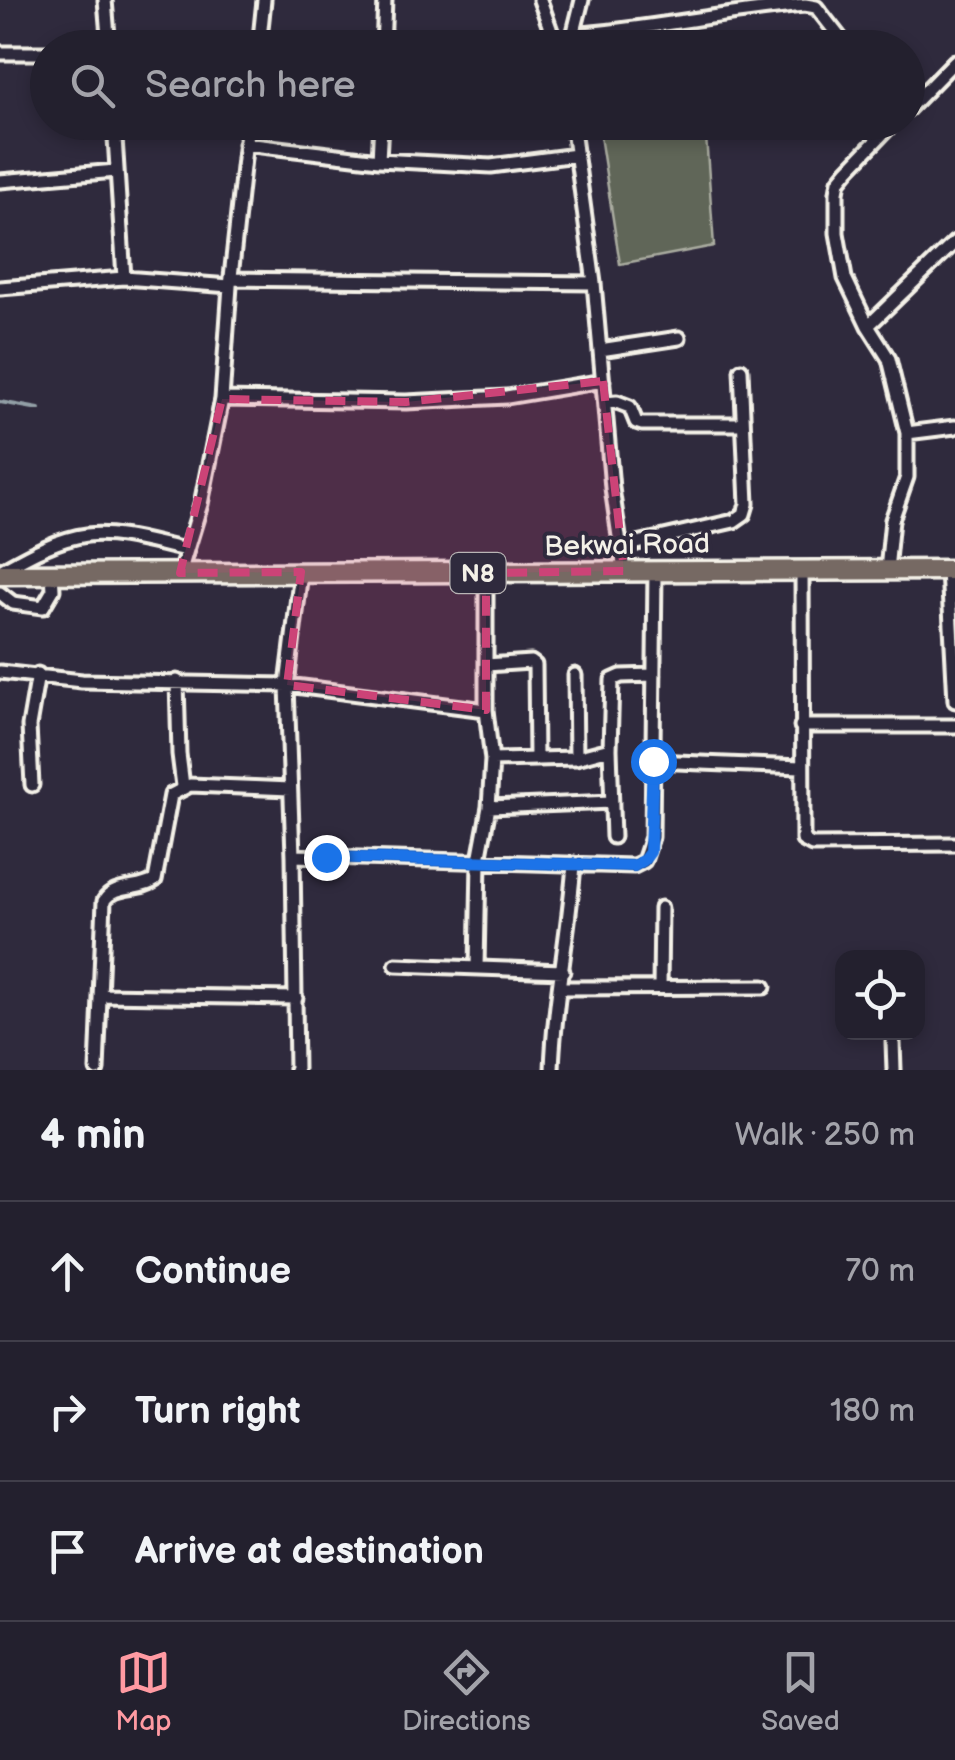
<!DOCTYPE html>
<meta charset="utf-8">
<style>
:root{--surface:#23202e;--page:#2f2d3a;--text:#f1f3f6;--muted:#a3a3aa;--line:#403e4a;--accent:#ff9aa2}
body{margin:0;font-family:"Balsamiq Sans",sans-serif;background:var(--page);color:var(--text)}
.controls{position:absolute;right:30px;bottom:30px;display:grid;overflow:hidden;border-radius:20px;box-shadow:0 5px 15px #0003}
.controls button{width:90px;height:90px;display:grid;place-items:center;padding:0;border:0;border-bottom:2px solid var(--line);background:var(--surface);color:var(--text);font:50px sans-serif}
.stop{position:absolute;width:30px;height:30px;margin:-22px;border:8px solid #1a73e8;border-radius:50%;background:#fff}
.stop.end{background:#1a73e8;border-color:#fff;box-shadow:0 2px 10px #0008}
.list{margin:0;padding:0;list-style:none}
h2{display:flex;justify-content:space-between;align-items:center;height:130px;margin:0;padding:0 40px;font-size:42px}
h2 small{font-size:32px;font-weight:400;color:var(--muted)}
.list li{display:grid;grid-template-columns:65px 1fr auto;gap:30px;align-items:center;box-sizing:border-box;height:140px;padding:0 40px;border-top:2px solid var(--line)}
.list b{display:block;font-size:38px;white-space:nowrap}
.list em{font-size:32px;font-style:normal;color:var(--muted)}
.icon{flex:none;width:55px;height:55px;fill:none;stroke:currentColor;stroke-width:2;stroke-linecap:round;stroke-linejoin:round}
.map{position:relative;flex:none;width:955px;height:1070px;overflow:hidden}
.search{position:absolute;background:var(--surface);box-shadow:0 5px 15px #0003;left:30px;right:30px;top:30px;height:110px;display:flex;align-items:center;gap:25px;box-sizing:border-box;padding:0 35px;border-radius:55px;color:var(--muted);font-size:38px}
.sheet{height:550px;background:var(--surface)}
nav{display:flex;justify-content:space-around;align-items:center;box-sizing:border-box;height:140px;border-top:2px solid var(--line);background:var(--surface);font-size:28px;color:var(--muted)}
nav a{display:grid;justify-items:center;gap:5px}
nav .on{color:var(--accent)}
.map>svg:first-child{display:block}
.green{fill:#606659;stroke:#aaaca0;stroke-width:2.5}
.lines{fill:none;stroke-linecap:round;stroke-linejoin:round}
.stream{stroke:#929fa6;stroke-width:4}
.minor-casing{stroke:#f4f1e8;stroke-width:19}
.highway-casing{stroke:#f4f1e8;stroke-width:25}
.minor{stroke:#2f2a3d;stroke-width:11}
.highway{stroke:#766964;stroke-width:18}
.route{stroke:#1a73e8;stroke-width:12}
.marked{fill:#cc4377;fill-opacity:0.2;stroke:#cc4377;stroke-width:8;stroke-dasharray:20 12;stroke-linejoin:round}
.labels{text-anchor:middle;stroke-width:8;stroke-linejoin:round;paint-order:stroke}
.shield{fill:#2f2a3d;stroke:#b9b5b5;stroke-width:2.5}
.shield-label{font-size:25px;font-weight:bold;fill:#f4f1e8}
.street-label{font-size:28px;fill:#f4f1e8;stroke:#2f2a3d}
</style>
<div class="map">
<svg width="955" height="1070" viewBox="0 0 955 1070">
<rect width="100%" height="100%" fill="#2f2a3d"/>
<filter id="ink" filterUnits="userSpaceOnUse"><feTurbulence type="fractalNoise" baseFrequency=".01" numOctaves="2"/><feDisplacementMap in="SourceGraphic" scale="20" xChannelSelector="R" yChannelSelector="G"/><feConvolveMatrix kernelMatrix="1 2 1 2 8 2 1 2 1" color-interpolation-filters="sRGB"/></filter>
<g filter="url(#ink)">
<path class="green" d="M598,123H705L714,246L620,264Z"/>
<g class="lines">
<path class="stream" d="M0,402L39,409"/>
<g class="minor-casing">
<path id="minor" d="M105,0L109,48
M540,0L557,48
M572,35C650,29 726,12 805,5L816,7L848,48
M259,48L264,0
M383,48L385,0
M570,48L582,0
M0,53H48
M908,109L955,61
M114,122L124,278
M572,122L594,283L612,488L624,571
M245,144L379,160L491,166L576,155
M379,160L381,122
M0,181L116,171
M231,279L594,283
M0,288L124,278L230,286
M868,326L955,242
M600,350L679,338
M222,399L406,402L507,397L603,381
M606,403L617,402L630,407L636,422L642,424H743
M907,433L955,427
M620,547L734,521L744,514L747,504L741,370
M802,570L803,840L812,845L955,844
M887,570L892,520L907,477V433L889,359L868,326L845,278L837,233V192L839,181L848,170L894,122
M948,570L955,701
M0,571C27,556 56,539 87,535C118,531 156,544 187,550
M180,573L201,504L222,399L230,286L248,122
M0,593L13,603L43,607L53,590L52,573
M486,665L531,662L535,665L536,758
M0,672L82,681L287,685L486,710
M575,675L576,758
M177,681L179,754L183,786
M801,726H955
M610,749L613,837
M492,760L576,758L610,749L612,680L621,676L654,675
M653,761L801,767
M32,785L29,726L38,674
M489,807L612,802
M293,856L634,866L644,861L652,837L655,571
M396,965L563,971
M477,968L479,860L489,807L492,760L486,710V573
M660,987L661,908
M559,988L764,987
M100,995L296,998
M893,1042L894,1070
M97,1070L104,901C114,884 140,891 155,880L171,795L190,785L290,789
M296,1070L293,856L287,685L301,572
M552,1070C554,1001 569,933 574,864"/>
</g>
<g class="highway-casing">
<path id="highway" d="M0,574L955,570"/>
</g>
<use href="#minor" class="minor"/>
<use href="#highway" class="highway"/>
</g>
</g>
<g class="lines" filter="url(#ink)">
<path class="route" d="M326,857L634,866L644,860L650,852L653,761"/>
</g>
<path class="marked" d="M603,381L624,571L486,573V710L287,685L301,572L180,573L222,399L406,402Z"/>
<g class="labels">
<rect class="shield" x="450.5" y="553" width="55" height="40" rx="8"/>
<g class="shield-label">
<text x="478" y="582">N8</text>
</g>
<g class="street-label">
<text transform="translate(627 544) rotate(-1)" y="10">Bekwai Road</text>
</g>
</g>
</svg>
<div class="controls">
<button><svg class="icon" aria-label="locate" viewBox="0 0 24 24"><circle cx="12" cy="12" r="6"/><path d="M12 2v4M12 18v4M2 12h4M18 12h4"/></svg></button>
</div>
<div class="stop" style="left:653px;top:761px"></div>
<div class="stop end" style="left:326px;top:857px"></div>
<div class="search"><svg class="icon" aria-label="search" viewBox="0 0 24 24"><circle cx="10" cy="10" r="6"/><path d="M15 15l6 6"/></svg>Search here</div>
</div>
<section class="sheet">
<h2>4 min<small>Walk · 250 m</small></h2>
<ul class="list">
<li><svg class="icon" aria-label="ahead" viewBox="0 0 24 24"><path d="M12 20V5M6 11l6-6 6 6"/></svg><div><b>Continue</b></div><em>70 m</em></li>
<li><svg class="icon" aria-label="right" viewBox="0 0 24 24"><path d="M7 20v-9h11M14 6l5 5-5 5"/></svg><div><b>Turn right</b></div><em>180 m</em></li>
<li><svg class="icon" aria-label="arrive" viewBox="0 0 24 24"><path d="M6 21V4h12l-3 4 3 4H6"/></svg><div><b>Arrive at destination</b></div></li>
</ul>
</section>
<nav>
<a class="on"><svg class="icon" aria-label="map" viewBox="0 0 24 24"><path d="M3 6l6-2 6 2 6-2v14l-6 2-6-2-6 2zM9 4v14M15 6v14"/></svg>Map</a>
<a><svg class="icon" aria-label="directions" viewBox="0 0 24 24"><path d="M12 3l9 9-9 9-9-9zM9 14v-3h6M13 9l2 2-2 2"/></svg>Directions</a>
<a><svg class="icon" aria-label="saved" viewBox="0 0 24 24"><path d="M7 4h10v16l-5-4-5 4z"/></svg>Saved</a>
</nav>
